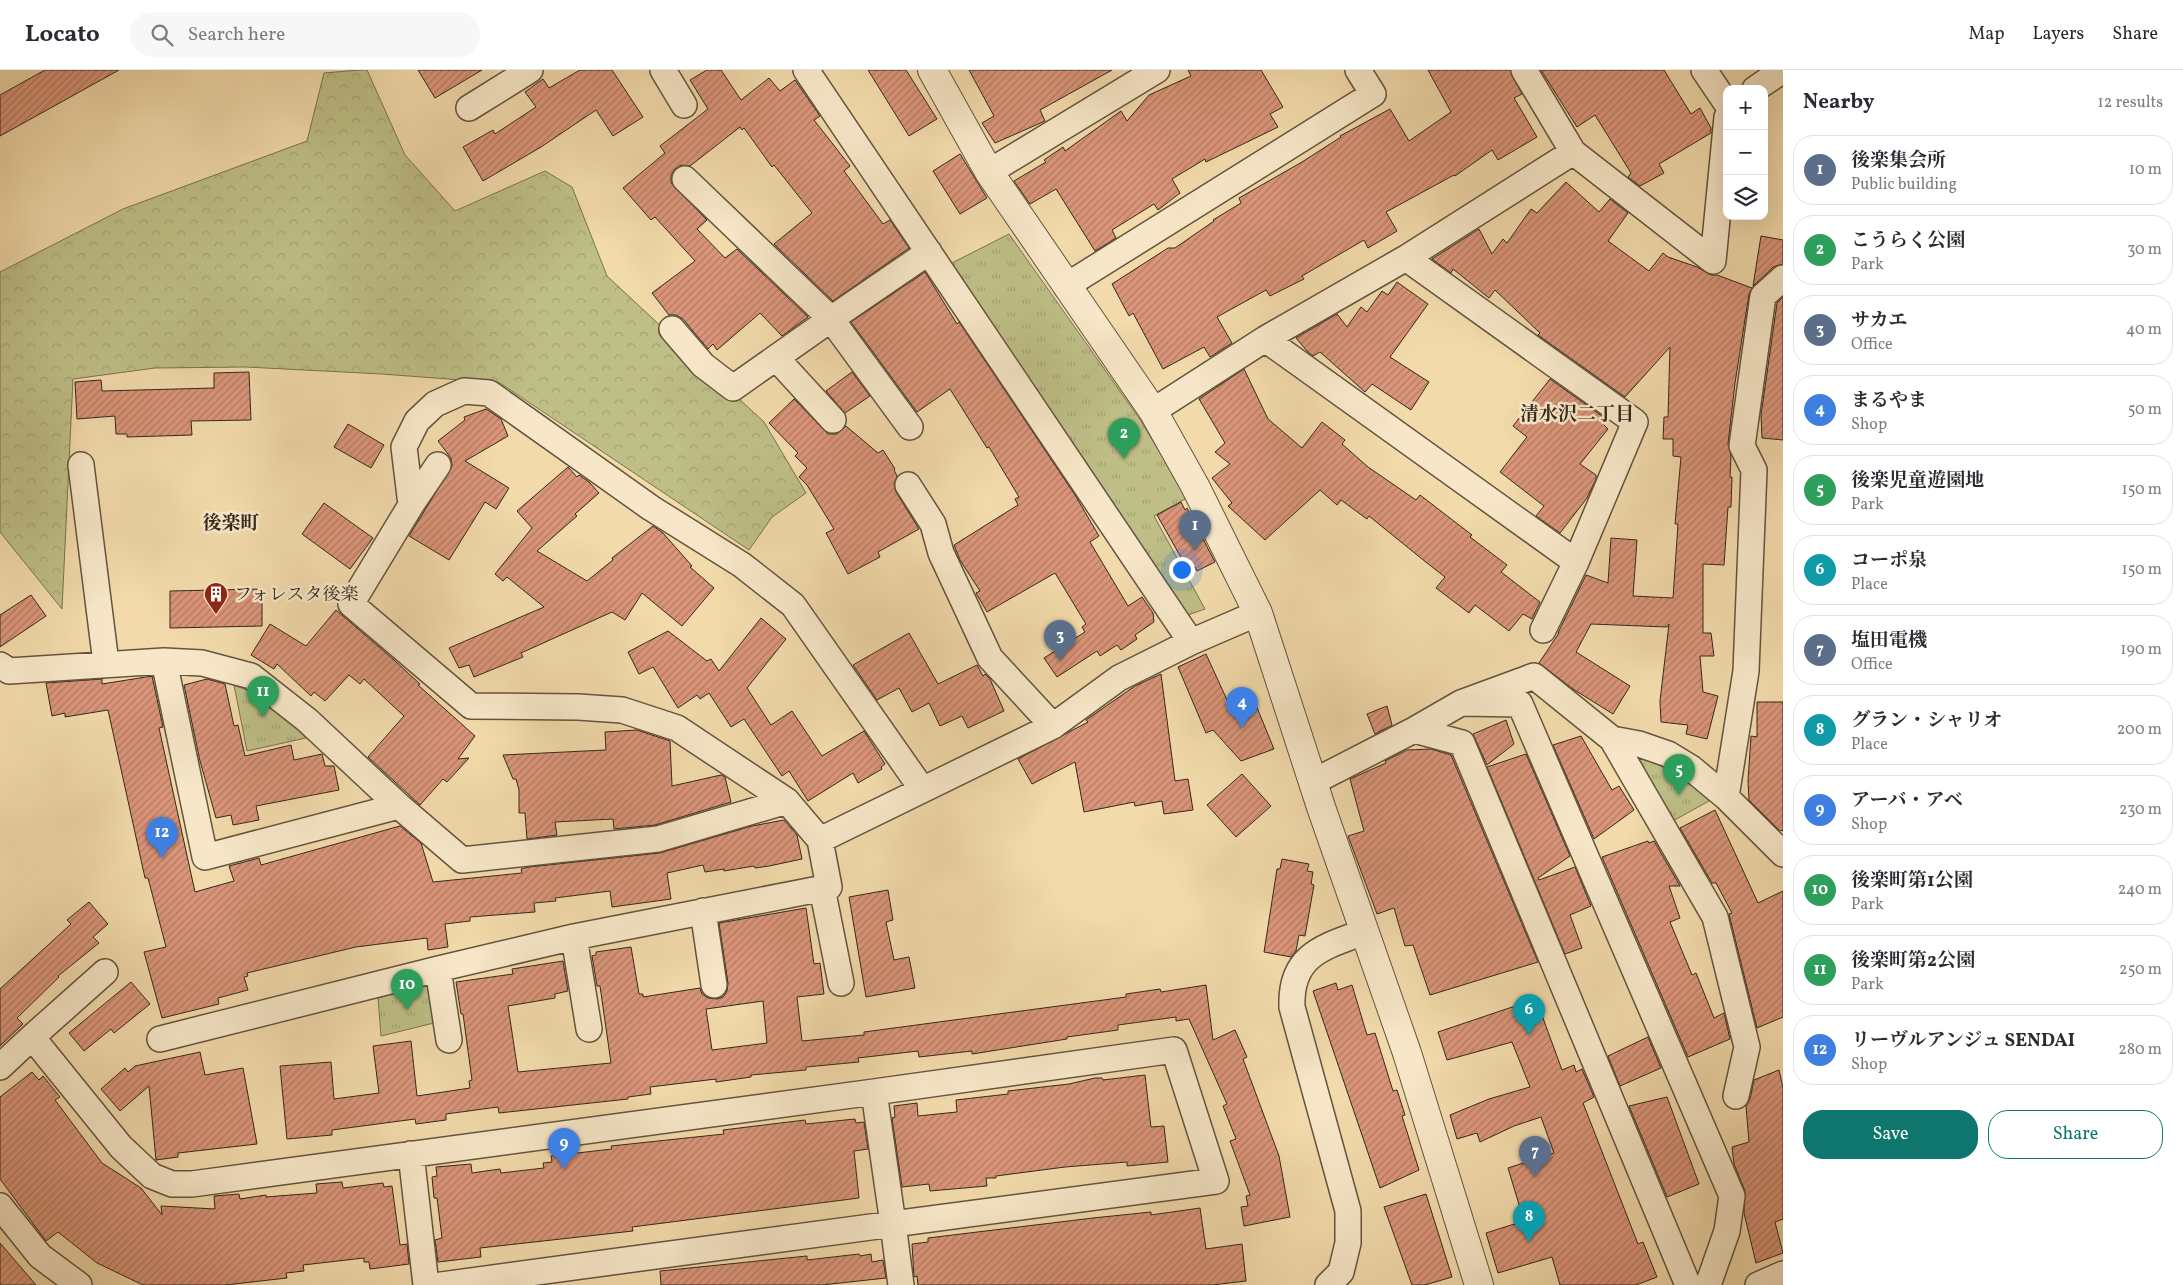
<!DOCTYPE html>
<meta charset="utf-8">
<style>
:root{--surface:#fff;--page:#f7f7f7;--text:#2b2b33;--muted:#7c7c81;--line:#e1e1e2;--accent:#0f766e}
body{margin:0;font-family:Vollkorn,"Noto Serif JP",serif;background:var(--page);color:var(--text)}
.controls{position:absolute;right:15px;top:15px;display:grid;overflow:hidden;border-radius:10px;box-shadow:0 5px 20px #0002}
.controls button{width:45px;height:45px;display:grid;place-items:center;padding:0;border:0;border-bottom:1px solid var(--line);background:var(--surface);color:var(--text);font:25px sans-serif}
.you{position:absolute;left:1181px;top:499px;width:18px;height:18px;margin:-12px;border:4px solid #fff;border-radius:50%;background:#1a73e8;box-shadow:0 0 0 8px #1a73e833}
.badge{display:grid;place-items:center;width:32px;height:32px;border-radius:50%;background:var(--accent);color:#fff;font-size:16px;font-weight:700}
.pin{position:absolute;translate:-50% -41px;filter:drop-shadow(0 1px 2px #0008)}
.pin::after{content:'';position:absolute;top:26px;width:18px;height:15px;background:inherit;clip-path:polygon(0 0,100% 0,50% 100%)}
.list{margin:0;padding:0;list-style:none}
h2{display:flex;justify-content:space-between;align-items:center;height:65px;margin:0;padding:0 20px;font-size:21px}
h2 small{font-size:16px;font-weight:400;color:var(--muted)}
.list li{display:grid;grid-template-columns:32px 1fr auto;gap:15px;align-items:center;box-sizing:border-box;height:70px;margin:0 10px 10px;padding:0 10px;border:1px solid var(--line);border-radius:20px}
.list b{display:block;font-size:19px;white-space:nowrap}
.list p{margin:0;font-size:16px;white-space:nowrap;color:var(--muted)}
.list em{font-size:16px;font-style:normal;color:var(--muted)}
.actions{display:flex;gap:10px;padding:15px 20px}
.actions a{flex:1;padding:11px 0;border:1px solid var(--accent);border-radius:20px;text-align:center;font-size:18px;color:var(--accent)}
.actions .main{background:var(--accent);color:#fff}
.icon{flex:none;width:28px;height:28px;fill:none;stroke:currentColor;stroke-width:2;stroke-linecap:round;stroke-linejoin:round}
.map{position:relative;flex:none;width:1783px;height:1215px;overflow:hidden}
header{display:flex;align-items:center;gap:30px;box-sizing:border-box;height:70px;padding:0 25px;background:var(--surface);border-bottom:1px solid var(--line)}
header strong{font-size:24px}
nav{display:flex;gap:28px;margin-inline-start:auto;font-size:18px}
.search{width:350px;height:45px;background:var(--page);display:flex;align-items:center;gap:12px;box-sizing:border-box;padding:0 18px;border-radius:28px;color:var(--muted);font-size:19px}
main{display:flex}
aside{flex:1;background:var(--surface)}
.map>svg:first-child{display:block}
.forest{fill:url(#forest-crowns);stroke:#787350}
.park{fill:url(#park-tufts);stroke:#787350}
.building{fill:url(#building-hatch);stroke:#33281b;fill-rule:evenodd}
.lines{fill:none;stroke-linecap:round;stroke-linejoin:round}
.minor-casing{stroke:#63543f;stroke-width:28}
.tertiary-casing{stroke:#63543f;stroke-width:30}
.minor{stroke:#f7e7c8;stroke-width:25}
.tertiary{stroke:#f7e7c8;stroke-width:28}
.labels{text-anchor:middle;stroke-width:5;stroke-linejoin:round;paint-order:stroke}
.poi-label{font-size:18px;fill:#33281b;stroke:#f7e7c8;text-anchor:start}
.neighbourhood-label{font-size:19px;font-weight:bold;fill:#33281b;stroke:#f7e7c8}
</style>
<header>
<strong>Locato</strong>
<div class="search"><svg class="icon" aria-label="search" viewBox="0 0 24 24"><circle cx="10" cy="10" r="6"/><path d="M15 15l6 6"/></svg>Search here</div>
<nav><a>Map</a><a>Layers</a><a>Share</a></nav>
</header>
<main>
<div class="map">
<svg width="1783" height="1215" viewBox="0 0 1783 1215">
<defs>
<pattern id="forest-crowns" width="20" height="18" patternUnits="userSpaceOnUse" patternTransform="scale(1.25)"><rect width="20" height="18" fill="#bebe86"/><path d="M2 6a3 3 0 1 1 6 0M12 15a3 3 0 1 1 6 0" fill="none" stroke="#a4a373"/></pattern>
<pattern id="park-tufts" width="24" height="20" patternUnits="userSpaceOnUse" patternTransform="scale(1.25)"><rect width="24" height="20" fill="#bebe86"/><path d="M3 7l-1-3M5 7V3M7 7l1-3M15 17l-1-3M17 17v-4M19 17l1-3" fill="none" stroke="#a4a373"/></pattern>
<pattern id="building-hatch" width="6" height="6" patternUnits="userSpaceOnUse" patternTransform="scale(1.25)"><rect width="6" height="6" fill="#db957a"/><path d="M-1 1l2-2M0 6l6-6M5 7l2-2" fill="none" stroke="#b27a63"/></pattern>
</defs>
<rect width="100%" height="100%" fill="#f2daab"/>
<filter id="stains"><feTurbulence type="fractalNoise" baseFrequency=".004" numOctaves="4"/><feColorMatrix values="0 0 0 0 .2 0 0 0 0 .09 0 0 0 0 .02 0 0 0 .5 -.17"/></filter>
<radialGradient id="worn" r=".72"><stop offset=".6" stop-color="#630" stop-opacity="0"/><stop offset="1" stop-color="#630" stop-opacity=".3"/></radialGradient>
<path class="forest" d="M359,0H367L405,85L455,141L545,101L572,117L607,206L764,352L806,423L772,447L749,480L500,313L382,304L246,297L155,298L73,309L62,539L0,462V202L123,139L307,71L324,3Z"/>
<path class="park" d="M1009,164L1141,351L1187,428L1154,446L1205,539L1188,545L1055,346L950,194Z
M234,615L264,627L306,668L247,681Z
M1639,686C1665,698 1691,709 1709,731L1671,752L1634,694Z
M431,913L438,952L381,966L378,928Z"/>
<path class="building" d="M45,0H119L0,66V25Z
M418,0H482L435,28Z
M580,0H612L643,47L613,66L596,40L541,77L483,111L463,77L493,60L495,64L536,37L525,22L543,9L549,18Z
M707,0H721L741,30L769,8L780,21L795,10L820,46L814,50L850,96L844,101L883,154L890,150L909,178L833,231L774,174L812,143L774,95L772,97L744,58L742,60L740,57L690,96L681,95L675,99L671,105V113L707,150L697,159L725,188L737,179L808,247L782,266L760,243L717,280L713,274L708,279L683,249L676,245H669L652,223L695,191L655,147L651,150L623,118L665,83L660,76L708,39L690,10Z
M868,0H906L937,49L909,66Z
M969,0H1112L1040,40L1045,51L995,73L982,53L994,46Z
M1188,0H1261L1283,37L1270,44L1278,57L1206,92L1205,89L1172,109L1180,123L1158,140L1154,134L1112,160L1116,168L1095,181L1056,119L1030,134L1014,111L1046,92L1044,90L1063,77L1065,81L1121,41L1127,51L1149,25L1191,6Z
M1428,0H1510L1522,24L1514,28L1537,67L1498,90L1492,80L1455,106L1454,105L1386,142L1397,161L1368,178L1364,170L1302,206L1304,209L1270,226L1266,220L1217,247L1232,273L1210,287L1204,277L1163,299L1133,243L1129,246L1112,214L1168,178H1175L1214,151L1213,150L1241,133L1239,128L1302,92L1341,67L1340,66L1390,39L1409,71L1451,42Z
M1541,0H1664L1691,44L1700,38L1711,58V63L1659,94L1664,103L1640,116L1628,107L1631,103L1595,45L1577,57Z
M960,84L987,128L960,144L933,101Z
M1566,112L1599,142L1610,129L1628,143L1608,171L1649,201L1663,183L1668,187L1697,197L1711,205H1717L1752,218L1749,224L1735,313L1728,374L1731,386L1730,407H1732L1731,437H1728L1724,495L1703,494V563H1711L1714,586H1700L1703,622L1718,626L1707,669L1686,664L1688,655L1661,652L1660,631L1669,554L1667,557L1591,554L1576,582L1630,616L1613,644L1573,619L1539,593L1559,563H1558L1586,505L1608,513L1611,468L1637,470L1633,526L1673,528L1678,454H1675L1681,387L1673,386V369H1663L1664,347H1668L1670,277L1625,327L1538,265L1540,263L1495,220L1489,228L1453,199L1451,203L1432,189L1479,159L1492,184L1503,169L1507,173L1531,139L1537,143Z
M1761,166L1783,170V194L1773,197L1753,216Z
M925,202L957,254L959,252L1075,425L1099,466L1090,472L1128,536L1142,527L1153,543L1154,552L1135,565L1137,569L1121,580L1117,575L1100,586L1097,581L1057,607L1044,588L1085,562L1082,557L1086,554L1055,503L987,542L976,523L980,521L960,490L954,475L1018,435L1015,429L1019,427L989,377L987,378L950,319L917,342L851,252Z
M1397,212L1428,234L1390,287L1429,312L1411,340L1372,314L1365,322L1320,282L1313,286L1307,281L1296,268L1337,244L1347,257L1361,237L1367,242L1382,221L1388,225Z
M1783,227V370L1762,368L1761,345L1777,233Z
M1244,299L1268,349L1302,378L1322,352L1345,370L1342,374L1368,397L1416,430L1420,425L1472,465L1470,467L1507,495L1501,502L1540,532L1532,549L1523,544L1509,561L1475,535L1469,543L1436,518L1445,507L1422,489L1369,446L1367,449L1341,430L1337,435L1320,420L1265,470L1228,436L1232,433L1212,408L1230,394L1215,382L1225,373L1199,329Z
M249,302L251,350L191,351L192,365L127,367V364H116L115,346L77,349L75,312L101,310L102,321L214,318V303Z
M852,302L870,326L845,343L826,321Z
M1550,309L1606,349L1602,353L1608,359L1580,394L1596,405V409L1587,428L1560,463L1536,446L1544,436L1500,402L1527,367L1513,356Z
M794,329L828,364H837L846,356L878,383L883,380L895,399L894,400L897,406L894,415L896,422L919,459L878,482L880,487L848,504L826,463L834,459L807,415L799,407L807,398L795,386L798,383L769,353Z
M486,339L501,349L508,366L465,391L509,418L496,439L485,432L449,490L409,466L452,396L451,388L438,371L465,350L464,347Z
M348,354L384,375L371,398L334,377Z
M568,397L577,407L579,405L589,412L599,423L575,444L577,446L537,481L587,511L613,490L612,488L653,456L663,463L692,496L690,497L714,518L682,556L642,523L625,550L612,542L521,583L523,587L474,607L469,595L459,598L449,578L544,537L507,507L503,511L495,504L532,458L517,441Z
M1181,432L1185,440L1187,438L1215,492L1197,501L1195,497L1188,500L1157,445Z
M324,433L373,468L350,499L302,464Z
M262,519V556L170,558V521Z
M31,525L46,546L0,577V545Z
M336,540L394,590L420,614L418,615L475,666L458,689L469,688L447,712L443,709L420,735L368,687L404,646L364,609L360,614L349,605L325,631L314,622L311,626L277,594L274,599L251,585L270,554L306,576Z
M761,548L786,569L747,618L771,655L792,641L822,686L864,661L885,694L881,697L882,699L858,713L853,703L808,731L789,701L782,706L744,649L731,657L709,623L700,629L697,625L678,638L653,597L639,604L628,582L668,561L707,591L711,589L719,601Z
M909,563L938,614L977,595L983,606L985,604L990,609L1004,641L968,658L962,646L940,656L929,633L912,642L899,618L877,630L853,595Z
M1206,584L1228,632L1251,623L1274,679L1241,691L1213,660L1206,663L1178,597Z
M1161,604L1175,711L1188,709L1193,740L1164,744L1162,731L1135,736L1134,732L1084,742L1075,692L1032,714L1018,689L1088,652L1086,650L1135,616Z
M152,606L163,657L159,658L195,822L234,811L229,796L259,788L261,795L400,756L421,773L433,812L522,803L521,799L529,797L660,783L752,756L784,750L797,765L802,789L769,796L755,798L754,796L724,801V799L705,802L703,795L667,803L671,829L612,837L610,821L555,828L556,831L534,833L535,842L470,847V851L445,854L448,877L428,880L427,868L356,877L247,903L248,906L244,907L248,920L218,928L219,934L162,948L144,882L166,877L148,808H145L108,640L65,647V643L52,646L46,613L102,609V614Z
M207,609L225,614L234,656L238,655L245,686L291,675L294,690L322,684L325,696H334L339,720L256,736L259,750L233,755L231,745L216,748L200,691L184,615Z
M1757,632H1783V761L1779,760L1749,730L1748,711L1751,666L1757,667Z
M1387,636L1392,655L1375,664L1367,644Z
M1506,650L1514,674L1487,695L1473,664Z
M637,660L670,671L672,716L721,705L725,707L731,732L655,755L614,759L613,749L555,752L557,765L527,769L525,743H519V720L516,709H513L503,685L606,680L605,662Z
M1581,666L1612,720L1619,716L1634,740L1594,769L1553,675Z
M1431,679L1451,685L1538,892L1430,925L1413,875L1405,876L1394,838L1377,844L1348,766L1364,761L1350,709L1386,693L1385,691L1407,680Z
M1526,684L1570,786L1538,808L1539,810L1575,797L1591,836L1570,845L1582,878L1565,884L1487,697Z
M1242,704L1271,736L1236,767L1207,735Z
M1715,740L1758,833L1783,821V947L1757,958L1729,844L1732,843L1716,813H1712L1680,758Z
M1648,771L1649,773L1654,771L1680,816H1669L1680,848L1670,852L1692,905L1696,903L1714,948L1724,943L1730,969L1688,987L1602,787Z
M1282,789L1309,794L1307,801L1313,802L1311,814L1314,815L1305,866L1299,865L1296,881L1291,887L1264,882L1277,799H1280Z
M888,820L893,850L886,852L894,890L909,887L915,918L866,927L849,827Z
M89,832L108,854L93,867L99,873L58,906L59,907L17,948L23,954L0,976V919L71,854L67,850Z
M806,838L814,894L820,893L824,924L797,927L802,971L864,965V962L1126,927V924L1160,919L1161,922L1206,915L1213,970L1235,960L1247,987L1243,989L1279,1086L1290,1147L1244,1156L1241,1137L1248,1136L1246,1126L1250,1125L1230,1071L1236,1069L1223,1036L1227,1034L1189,949L1176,951V947L1118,955V960L1067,967V969L972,984V981L919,987L918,981L858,988L859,992L806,997V1000L751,1005V1007L716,1012V1009L650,1017L651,1024L628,1027V1029L499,1043L498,1037L446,1044V1050L416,1054L415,1049L332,1060V1065L287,1069L280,996L331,992L334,1029L379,1023L373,976L411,971L417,1026L470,1018L469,1011L472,1010L463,944H461L456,912L513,904L512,899L563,891L568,921L555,924V928L508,936L518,1002L611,993L600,916H597L592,886L596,885V882L631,877L639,924H643V927L700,918L702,924L708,928L717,929L723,927L727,921L728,913L719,853ZM763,931L767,973L712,980L706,939Z
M131,912L150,934L114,963L111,959L84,981L69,963Z
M1336,913L1338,920L1352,915L1367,965L1375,963L1393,1021L1397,1020L1405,1045L1402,1046L1419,1100L1380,1118L1313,921Z
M1536,929L1562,1000L1574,995L1576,1002L1582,999L1594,1027L1583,1033L1638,1174L1643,1172L1657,1207L1636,1215H1560L1552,1187L1498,1203L1486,1163L1524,1151L1508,1098L1554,1083L1541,1047L1514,1056L1480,1072L1477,1063L1457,1069L1450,1045L1489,1029L1530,1017L1512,972L1447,990L1438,962Z
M1648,967L1661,998L1620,1016L1608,986Z
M200,982L205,1005L243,998L257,1074L178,1083V1087L156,1090L149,1016L120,1041L101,1019L125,998L128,1002L135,996Z
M1779,1000L1783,1018V1149L1775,1152L1783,1183L1756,1193L1744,1143L1745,1121L1734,1094L1732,1077L1749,1072L1746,1036L1750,1029L1754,1010Z
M32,1002L39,1010L43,1006L60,1027L55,1030L102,1093L141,1118L162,1145L161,1136L215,1139L214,1126L239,1124L240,1129L266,1125V1127L278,1126L317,1123L316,1114L342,1112L343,1118L383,1113L384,1117L392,1116L400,1175L407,1174L409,1194L370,1199L369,1192H364V1188L303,1195L304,1201L286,1203L287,1208L225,1215H143L97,1193L58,1162L46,1171L0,1109V1027Z
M1145,1005L1151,1057L1164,1056L1168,1092L1127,1096V1092L1065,1097L996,1106V1108H986L987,1116L930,1121L929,1114L902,1117L892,1048L895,1047L894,1036L917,1033L918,1046L957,1042L956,1030L1008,1024V1021L1069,1014L1095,1008H1102L1103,1010Z
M1667,1027L1699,1114L1667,1127L1629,1036Z
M855,1049L856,1053L864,1052L868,1079L854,1081L859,1128L632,1157L633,1161L480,1178L481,1187L438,1192L435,1170L442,1168L437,1128H434L432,1107L437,1106L436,1097L471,1094L472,1103L500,1099L501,1103L544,1098L543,1093L552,1092L551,1086L612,1079L611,1076L724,1064L723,1060L805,1050L806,1054Z
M1426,1124L1452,1207L1425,1215H1412L1384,1137Z
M1200,1138L1206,1179L1242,1174L1246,1211L1212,1215H918L917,1206L914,1207L912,1174L928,1172V1168L1093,1148L1151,1142V1145Z
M0,1173L36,1215H0Z
M859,1184L860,1186L871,1184L872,1192L883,1190L886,1208L822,1215H661L660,1201L807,1186V1190Z"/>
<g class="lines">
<g class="minor-casing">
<path id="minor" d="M663,0L684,35
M806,0L1191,572
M1524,0L1573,82
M1704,0L1727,34
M1755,19L1783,0
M469,38L530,0
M989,102L1157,0
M685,109L831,249L929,182
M1066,216L1373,24L1358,0
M672,259L703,295L733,318L831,249L910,357
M1265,269L1576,492L1635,352L1406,188
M777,289L833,350
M1153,341L1265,269L1406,188L1573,82L1713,191L1727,47
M81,395L106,593
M908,415L933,454L941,483L990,588L1053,656
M411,435L404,377L417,351L435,334L464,321L489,323L651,438L742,495L793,535L922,719
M1543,560L1576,492
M0,595L9,601L164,591L202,593L251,606L307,650L399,736L205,787L164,591
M1461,633L1520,634L1732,1126L1727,1161L1708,1215
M1414,660L1462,673L1688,1215
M1612,669L1715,847L1747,977L1736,1026
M1313,712L1414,660L1461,633L1534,606L1612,669L1639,674L1668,684L1691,698L1726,727L1783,784
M1726,727L1746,601L1754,400L1742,376L1763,226L1783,208
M399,736L462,790L658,769L787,731
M820,770L1053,656L1119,608L1191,572L1258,543
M822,818L841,913
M703,841L714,915
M574,867L589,959
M438,899L449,970
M32,967L105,902
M160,969L438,899L574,867L829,817L820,770L787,731L677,658L622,640L578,637L471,636L351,534L411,435L438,395
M0,997L32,967L121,1077L152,1106L172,1114H192L874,1022L893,1154L441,1215
M874,1022L1174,980L1216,1111L893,1154L901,1215
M411,1084L426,1215
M0,1136L40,1186L79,1215
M1328,1215L1341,1202L1348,1173V1141L1292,937C1290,885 1323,877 1364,862
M1758,1215L1783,1204"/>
</g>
<g class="tertiary-casing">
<path id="tertiary" d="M932,0L989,102L1153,341L1195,416L1258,543L1321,737L1407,983L1479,1215"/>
</g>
<use href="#minor" class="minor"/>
<use href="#tertiary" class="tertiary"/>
</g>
<defs>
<g id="building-pin" transform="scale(1.25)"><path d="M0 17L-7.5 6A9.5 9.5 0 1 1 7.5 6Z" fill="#8f2418" stroke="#f7e7c8"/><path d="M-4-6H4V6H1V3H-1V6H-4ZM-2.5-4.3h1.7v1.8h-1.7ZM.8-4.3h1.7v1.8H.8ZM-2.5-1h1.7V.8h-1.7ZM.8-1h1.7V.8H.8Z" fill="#fff"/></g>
</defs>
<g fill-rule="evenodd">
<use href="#building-pin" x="216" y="524"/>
</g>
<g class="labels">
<g class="poi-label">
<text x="234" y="530">フォレスタ後楽</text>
</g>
<g class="neighbourhood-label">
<text x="1577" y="350">清水沢二丁目</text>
<text x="231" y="459">後楽町</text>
</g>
</g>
<rect width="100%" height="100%" filter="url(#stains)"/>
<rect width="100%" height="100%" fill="url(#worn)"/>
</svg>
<div class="controls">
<button>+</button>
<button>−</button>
<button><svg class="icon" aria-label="layers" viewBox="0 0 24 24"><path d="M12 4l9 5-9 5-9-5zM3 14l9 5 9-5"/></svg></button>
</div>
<div class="you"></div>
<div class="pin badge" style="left:1195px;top:481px;background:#5c6f8a">1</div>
<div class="pin badge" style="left:1124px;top:389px;background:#2e9e5b">2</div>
<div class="pin badge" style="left:1060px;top:591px;background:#5c6f8a">3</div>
<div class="pin badge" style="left:1242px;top:658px;background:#3f7fe0">4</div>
<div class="pin badge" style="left:1679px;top:725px;background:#2e9e5b">5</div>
<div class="pin badge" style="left:1529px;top:965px;background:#0f9aa8">6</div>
<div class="pin badge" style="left:1535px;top:1107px;background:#5c6f8a">7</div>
<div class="pin badge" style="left:1529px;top:1172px;background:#0f9aa8">8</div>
<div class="pin badge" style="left:564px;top:1099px;background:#3f7fe0">9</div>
<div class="pin badge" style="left:407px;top:940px;background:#2e9e5b">10</div>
<div class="pin badge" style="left:263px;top:647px;background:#2e9e5b">11</div>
<div class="pin badge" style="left:162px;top:788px;background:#3f7fe0">12</div>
</div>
<aside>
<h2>Nearby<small>12 results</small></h2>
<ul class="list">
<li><span class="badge" style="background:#5c6f8a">1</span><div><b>後楽集会所</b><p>Public building</p></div><em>10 m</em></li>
<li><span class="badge" style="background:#2e9e5b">2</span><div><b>こうらく公園</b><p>Park</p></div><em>30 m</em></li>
<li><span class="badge" style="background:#5c6f8a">3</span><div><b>サカエ</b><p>Office</p></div><em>40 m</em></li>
<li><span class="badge" style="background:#3f7fe0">4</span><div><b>まるやま</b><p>Shop</p></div><em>50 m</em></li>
<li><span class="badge" style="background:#2e9e5b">5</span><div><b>後楽児童遊園地</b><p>Park</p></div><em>150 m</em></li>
<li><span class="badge" style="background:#0f9aa8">6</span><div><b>コーポ泉</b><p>Place</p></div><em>150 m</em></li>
<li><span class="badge" style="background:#5c6f8a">7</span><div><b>塩田電機</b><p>Office</p></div><em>190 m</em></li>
<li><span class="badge" style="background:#0f9aa8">8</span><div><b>グラン・シャリオ</b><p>Place</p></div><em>200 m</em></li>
<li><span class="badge" style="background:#3f7fe0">9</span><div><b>アーバ・アベ</b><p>Shop</p></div><em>230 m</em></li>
<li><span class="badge" style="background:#2e9e5b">10</span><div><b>後楽町第1公園</b><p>Park</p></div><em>240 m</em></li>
<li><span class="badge" style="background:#2e9e5b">11</span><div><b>後楽町第2公園</b><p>Park</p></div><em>250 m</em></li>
<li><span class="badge" style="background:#3f7fe0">12</span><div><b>リーヴルアンジュ SENDAI</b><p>Shop</p></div><em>280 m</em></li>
</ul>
<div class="actions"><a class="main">Save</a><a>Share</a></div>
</aside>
</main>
